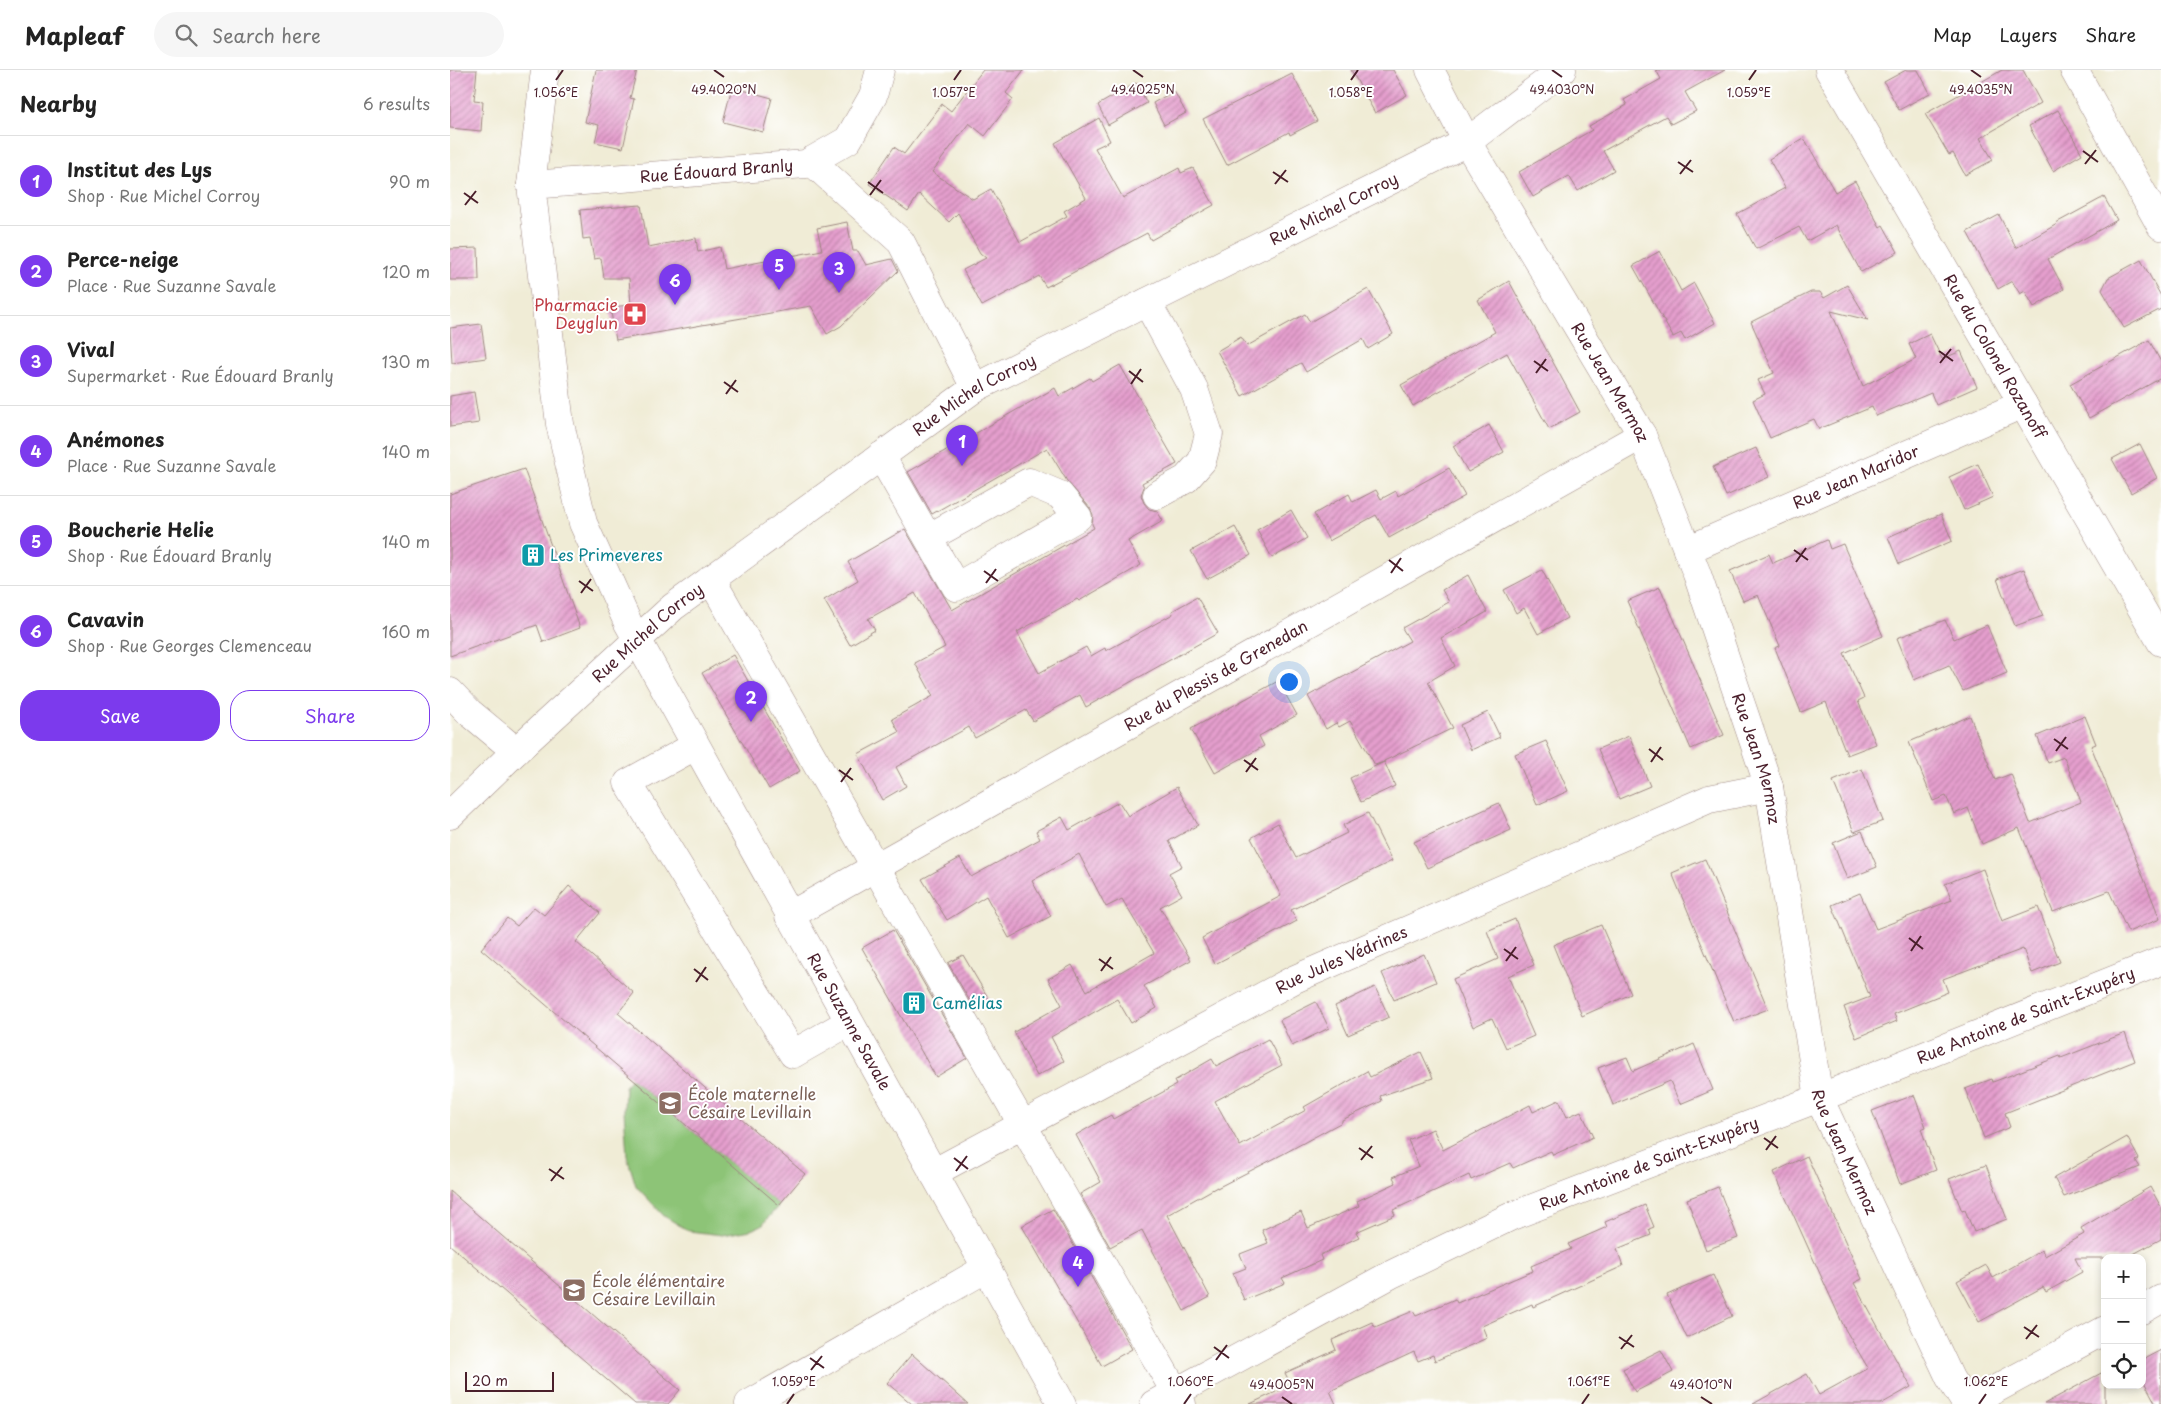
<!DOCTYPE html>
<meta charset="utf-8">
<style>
:root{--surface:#fff;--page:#f6f6f6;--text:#222;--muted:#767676;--line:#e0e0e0;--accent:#7c3aed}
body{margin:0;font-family:"Playpen Sans",sans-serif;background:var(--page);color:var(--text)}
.controls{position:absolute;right:15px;bottom:15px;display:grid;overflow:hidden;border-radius:10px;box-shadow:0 2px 8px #0003}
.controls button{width:45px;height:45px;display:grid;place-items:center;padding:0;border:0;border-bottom:1px solid var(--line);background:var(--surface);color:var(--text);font:25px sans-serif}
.scale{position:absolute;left:15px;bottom:12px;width:89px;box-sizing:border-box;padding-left:5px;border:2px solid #4a1f2b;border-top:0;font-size:14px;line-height:18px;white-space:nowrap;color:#4a1f2b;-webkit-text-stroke:4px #fff;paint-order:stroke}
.you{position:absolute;left:838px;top:611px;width:18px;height:18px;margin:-12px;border:4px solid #fff;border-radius:50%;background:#1a73e8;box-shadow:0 0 0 8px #1a73e833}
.badge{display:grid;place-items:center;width:32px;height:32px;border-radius:50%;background:var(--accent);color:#fff;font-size:16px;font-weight:700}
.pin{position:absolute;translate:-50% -41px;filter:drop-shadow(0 1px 2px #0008)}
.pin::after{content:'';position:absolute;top:26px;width:18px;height:15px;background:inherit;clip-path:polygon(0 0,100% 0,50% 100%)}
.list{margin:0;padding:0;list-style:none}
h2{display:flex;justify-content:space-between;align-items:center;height:65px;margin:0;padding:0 20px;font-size:21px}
h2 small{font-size:16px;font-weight:400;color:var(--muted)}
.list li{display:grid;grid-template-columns:32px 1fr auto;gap:15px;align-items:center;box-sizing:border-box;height:90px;padding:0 20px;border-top:1px solid var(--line)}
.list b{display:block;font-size:19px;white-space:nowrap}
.list p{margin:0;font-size:16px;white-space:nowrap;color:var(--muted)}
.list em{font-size:16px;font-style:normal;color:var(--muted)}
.actions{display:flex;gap:10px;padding:15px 20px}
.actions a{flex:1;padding:11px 0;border:1px solid var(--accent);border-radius:20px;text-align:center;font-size:18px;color:var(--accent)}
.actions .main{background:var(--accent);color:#fff}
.icon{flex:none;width:28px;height:28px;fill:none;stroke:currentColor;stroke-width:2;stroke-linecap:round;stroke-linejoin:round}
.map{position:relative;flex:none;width:1711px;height:1334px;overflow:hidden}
header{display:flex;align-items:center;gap:30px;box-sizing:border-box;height:70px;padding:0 25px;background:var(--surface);border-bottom:1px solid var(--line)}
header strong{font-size:24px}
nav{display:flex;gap:28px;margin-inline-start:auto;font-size:18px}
.search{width:350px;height:45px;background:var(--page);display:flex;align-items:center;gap:12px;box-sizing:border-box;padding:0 18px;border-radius:28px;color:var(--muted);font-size:19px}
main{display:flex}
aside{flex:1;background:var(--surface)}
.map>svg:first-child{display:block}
.grass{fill:#8dc477;stroke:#6c7251}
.building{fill:url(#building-hatch)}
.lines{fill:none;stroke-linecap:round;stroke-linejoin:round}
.minor-casing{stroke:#9d8680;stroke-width:29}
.minor{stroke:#fff;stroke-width:28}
.ticks{fill:none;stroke:#4a1f2b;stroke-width:2}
.labels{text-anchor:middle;stroke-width:4;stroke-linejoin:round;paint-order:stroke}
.street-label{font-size:16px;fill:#4a1f2b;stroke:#fff}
.health-label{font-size:16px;fill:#be3a42;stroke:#fff;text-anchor:end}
.culture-label{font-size:16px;fill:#0d838f;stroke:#fff;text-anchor:start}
.education-label{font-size:16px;fill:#785e54;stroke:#fff;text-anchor:start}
.ticks-label{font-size:12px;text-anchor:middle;fill:#4a1f2b;stroke:#fff;stroke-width:4;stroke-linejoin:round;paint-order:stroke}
</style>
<header>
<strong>Mapleaf</strong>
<div class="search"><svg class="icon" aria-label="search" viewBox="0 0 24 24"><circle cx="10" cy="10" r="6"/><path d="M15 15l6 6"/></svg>Search here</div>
<nav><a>Map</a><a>Layers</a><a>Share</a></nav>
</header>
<main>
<aside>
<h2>Nearby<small>6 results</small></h2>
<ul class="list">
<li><span class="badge">1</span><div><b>Institut des Lys</b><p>Shop · Rue Michel Corroy</p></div><em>90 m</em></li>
<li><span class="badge">2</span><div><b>Perce-neige</b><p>Place · Rue Suzanne Savale</p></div><em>120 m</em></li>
<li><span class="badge">3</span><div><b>Vival</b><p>Supermarket · Rue Édouard Branly</p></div><em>130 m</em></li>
<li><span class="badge">4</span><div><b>Anémones</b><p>Place · Rue Suzanne Savale</p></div><em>140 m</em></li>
<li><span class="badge">5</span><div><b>Boucherie Helie</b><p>Shop · Rue Édouard Branly</p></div><em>140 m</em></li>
<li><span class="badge">6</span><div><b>Cavavin</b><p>Shop · Rue Georges Clemenceau</p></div><em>160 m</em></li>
</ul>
<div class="actions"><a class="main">Save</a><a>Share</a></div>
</aside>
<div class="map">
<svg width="1711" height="1334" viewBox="0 0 1711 1334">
<defs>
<pattern id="building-hatch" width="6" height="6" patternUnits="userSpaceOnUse" patternTransform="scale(1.25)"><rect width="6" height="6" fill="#e59fce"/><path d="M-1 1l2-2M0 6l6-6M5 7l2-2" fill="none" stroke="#bc81a7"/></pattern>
</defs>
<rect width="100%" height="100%" fill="#fff"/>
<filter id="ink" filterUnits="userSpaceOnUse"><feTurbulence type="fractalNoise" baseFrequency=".02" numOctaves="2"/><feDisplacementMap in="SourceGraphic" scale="10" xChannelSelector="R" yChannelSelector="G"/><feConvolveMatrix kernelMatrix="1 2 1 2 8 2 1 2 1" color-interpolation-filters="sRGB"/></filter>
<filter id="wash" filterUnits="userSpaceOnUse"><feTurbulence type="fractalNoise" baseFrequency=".0096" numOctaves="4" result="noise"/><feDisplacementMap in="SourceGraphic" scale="20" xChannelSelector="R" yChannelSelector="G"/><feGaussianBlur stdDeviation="1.12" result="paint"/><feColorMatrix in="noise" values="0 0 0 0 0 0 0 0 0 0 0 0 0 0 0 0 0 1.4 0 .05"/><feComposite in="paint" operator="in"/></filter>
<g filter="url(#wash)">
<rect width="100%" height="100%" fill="#f0ecd6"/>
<path class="grass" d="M181,1008L329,1135L312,1155L301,1160L272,1165L239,1161L214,1146L186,1116L177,1086L174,1040L175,1017Z"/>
<g id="blocks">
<path class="building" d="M0,0H27L24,30L33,31L31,61L0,58Z
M146,0H187L180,28L184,29L173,78L145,72L149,55L135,52Z
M533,0H574L556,23L563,29L535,66L519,53L482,102L523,129L541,119L570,172L617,146L614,141L636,128L605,73L649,48L660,71L645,78L673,128L729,98L731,103L743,98L764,135L701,170L697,163L596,217L589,206L532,236L513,200L536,188L530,183L508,143L499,152L469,124L458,141L419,114L444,77L454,84L492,34L501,41Z
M901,0H943L957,25L925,43Z
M1206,0H1275L1235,22L1246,41L1221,54L1216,46L1153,81L1164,100L1128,121L1119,106L1083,127L1069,102L1142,60L1139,56L1177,35L1174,30L1211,9Z
M1456,0H1468L1480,23L1449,40L1434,12Z
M1552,0H1573L1591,33L1530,68L1543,90L1515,105L1503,83L1499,85L1475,44Z
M842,4L867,51L840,65L839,62L777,95L753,49Z
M686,13L697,33L658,55L648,35Z
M282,17L322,28L313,62L273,52Z
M724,21L736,43L714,55L703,33Z
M1608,40L1632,84L1603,101L1579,56Z
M1354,68L1385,122L1405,111L1430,157L1433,155L1448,182L1411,202L1386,155L1357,171L1349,157L1306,179L1287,144L1335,118L1319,89Z
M1654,127L1667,150L1598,189L1614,219L1584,237L1575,221L1570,224L1562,211L1548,219L1517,162L1549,145L1566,178L1607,154L1606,153Z
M191,135L198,177L246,168L248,182L270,177L274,199L372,180L367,158L397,152L403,181H408L416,195L442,189L448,201L391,256L377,264L361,236L166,270L160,237L181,235L179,208H154L151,188L144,189L140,168L133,169L130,140Z
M28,178L29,210H0V179Z
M1210,181L1231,221L1244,213L1265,253L1235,270L1231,263L1223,267L1183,196Z
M1691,190L1711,226V239L1674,258L1652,220L1658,208Z
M1059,211L1130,342L1099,359L1057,283L963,336L951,315L1045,262L1028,230Z
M1397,215L1418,250L1381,241L1413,316L1466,289L1459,274L1480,264L1492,289L1511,281L1527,317L1486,335L1481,323L1426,346L1422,337L1369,359L1364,349L1320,368L1303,330L1315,324L1308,310L1324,303L1301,252L1361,222H1370L1374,228Z
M918,219L943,264L918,279L913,269L856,302L851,293L792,326L767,281L791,267L797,276L855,244L860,252Z
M31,254L36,288L2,293L0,258Z
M1699,270L1711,292V308L1639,348L1620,314Z
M670,295L727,394L692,413L694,417L691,425L694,433L699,439L707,441L713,451L678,471L691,495L629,531L627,529L567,562L589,603L636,577L641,586L655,578L656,581L723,544L722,541L747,527L768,563L636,637L630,625L583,651L576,640L525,668L519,657L446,697L456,716L432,730L408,684L449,662L442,649L483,626L465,593L495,577L465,523L418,549L425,560L400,575L374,530L408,510L398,492L455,459L502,540L644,458L642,454L643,445L640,438L617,411L597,378L482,444L458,402L605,318L609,326L640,308L642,311Z
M24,322L29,353L0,357V326Z
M1039,355L1054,382L1018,402L1003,376Z
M1690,374L1707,408L1681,423L1662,389Z
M1306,378L1319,407L1276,426L1263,397Z
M1528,394L1543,427L1514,440L1499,407Z
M999,398L1015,426L939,468L926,445L879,471L864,444L899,424L903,432L926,420L931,429L946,421L948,426Z
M74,399L130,558L93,572L87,555L0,586V424Z
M841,440L857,468L822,488L807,460Z
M1491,444L1502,471L1449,494L1438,467Z
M785,457L801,485L757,509L741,481Z
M1377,470L1380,479L1393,474L1433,566L1394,583L1414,628L1408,631L1426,674L1397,685L1376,632L1351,642L1325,578L1330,576L1308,525L1293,531L1280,501L1319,484L1323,493Z
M1574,499L1593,546L1565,556L1547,509Z
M1092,500L1117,548L1088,564L1074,538L1066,543L1054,520Z
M1018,505L1037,542L991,568L1005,596L978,612L1003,658L934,691L945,716L911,732L900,708L934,692L925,695L900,651L889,657L886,653L876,659L858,626L960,571L952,558L999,532L992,520Z
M1210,517L1274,665L1241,679L1177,531Z
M1495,550L1504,569L1537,555L1557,603L1513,621L1499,595L1464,610L1447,568Z
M283,585L350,701L319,719L252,603Z
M828,611L847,645L809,666L814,676L765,703L741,659Z
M1038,642L1050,667L1021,680L1010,655Z
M1520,646L1545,710L1561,704L1580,753L1631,732L1614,687L1598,693L1587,666L1635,646L1646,674L1641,676L1710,849L1678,862L1659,821L1603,842L1569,758L1532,774L1518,738L1504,744L1496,726L1483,731L1459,672Z
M1179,666L1200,716L1169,729L1148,679Z
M1096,671L1118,721L1087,735L1065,684Z
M1412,699L1433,751L1404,762L1383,711Z
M727,717L748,755L719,771L732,796L719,803L732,825L710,837L741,890L694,916L707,938L681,953L667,929L601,967L614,991L587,1006L564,962L612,935L598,909L622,895L637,921L704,883L672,829L656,837L629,784L582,811L601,846L559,868L536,826L497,850L472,809L510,788L521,807L590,769L586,761L612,747L619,760L669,732L678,746Z
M1049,733L1061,760L977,798L964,772Z
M918,743L942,791L841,840L847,851L765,894L752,868L831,826L801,768L828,753L846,788L897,763L893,755Z
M1412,761L1427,797L1397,809L1383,773Z
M1255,789L1318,939L1284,952L1222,803Z
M1533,799L1552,851L1588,837L1610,892L1582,903L1573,879L1493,909L1498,922L1444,944L1447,951L1406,968L1394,937L1420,927L1382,835L1410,823L1426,859L1502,830L1495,814Z
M119,816L150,843L126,872L184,923L168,943L355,1104L329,1135L31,879L57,848L67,856L84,837L94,845Z
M1065,849L1084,895L1058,906L1084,966L1056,978L1042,948L1023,957L1003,909L1048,889L1037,861Z
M1151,855L1181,924L1132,946L1103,875Z
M443,860L517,988L486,1007L412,878Z
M974,884L986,912L944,930L932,903Z
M513,885L540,931L525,940L498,893Z
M925,917L939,947L898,965L885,936Z
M866,932L879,958L842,976L830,950Z
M1675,963L1685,991L1555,1043L1560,1057L1534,1068L1515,1019L1542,1009L1543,1012L1610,986L1611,988Z
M818,969L832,995L765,1031L790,1076L856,1040L854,1037L917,1001L920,1007L971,982L983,1008L930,1026L932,1031L892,1050V1052L833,1084L767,1118V1117L717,1145L760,1227L734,1241L692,1160L660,1177L630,1124L651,1112L626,1065L661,1045L663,1049L726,1015L724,1011L762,989L766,996Z
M1244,974L1263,1020L1230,1034L1220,1011L1163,1035L1148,998L1177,987L1183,1001Z
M1464,1025L1476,1057L1471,1059L1486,1100L1450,1114L1422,1041Z
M1109,1030L1117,1047L1131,1041L1143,1067L1103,1085L1101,1081L1063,1098L1060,1093L1021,1110L1019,1105L943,1140L945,1145L906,1162L909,1167L870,1185L872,1190L832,1208L835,1213L794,1230L783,1203L796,1198L790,1184L818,1173L812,1160L851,1142L858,1158L909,1136L907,1131L946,1113L943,1107L969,1096L958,1070L983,1059L993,1080L1080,1035L1083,1042Z
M1677,1067L1689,1089L1686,1091L1690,1097L1614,1127L1604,1108Z
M1357,1086L1412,1209L1404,1213L1461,1317L1431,1334H1303L1357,1304L1369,1325L1418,1298L1395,1259L1324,1102Z
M1536,1095L1557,1149L1524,1162L1515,1140L1512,1141L1499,1109Z
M1268,1117L1288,1168L1256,1180L1237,1129Z
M1700,1117L1711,1137V1169L1676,1188H1625L1632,1202L1596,1222L1593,1217L1529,1252L1507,1211L1536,1195L1543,1208L1592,1180L1595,1186L1634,1164L1631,1158Z
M0,1121L230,1320L218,1334H185L0,1175Z
M1195,1135L1204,1157L1199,1159L1201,1165L1167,1179L1173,1196L1083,1237L1082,1234L1032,1256L1037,1268L985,1291L983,1285L968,1291L964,1282L880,1321L886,1334H800L841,1315L835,1303L886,1280L882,1270L922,1252L925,1257L963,1241L966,1246L1005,1229L1007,1233L1083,1201L1081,1196L1121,1179L1118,1174L1157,1157L1155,1152Z
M603,1139L682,1279L652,1296L572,1156Z
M1263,1205L1282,1246L1237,1268L1217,1225Z
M1211,1280L1223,1302L1185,1322L1173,1299Z
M1711,1280V1334H1706L1692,1308V1290Z
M462,1284L518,1334H462L437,1313Z
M1655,1301V1334H1594Z"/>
</g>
</g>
<g filter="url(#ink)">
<use href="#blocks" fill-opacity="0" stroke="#9d8680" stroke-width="1"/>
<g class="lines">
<g class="minor-casing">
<g id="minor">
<path id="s1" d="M95,0L81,115L110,354L133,453L178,553L612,1334"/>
<path id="s2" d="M980,0L1017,72L1192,365L1247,504L1319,717L1369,1028L1500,1308L1516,1334"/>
<path id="s3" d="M1379,0L1711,572"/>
<path d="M1624,0L1711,156"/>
<path d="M361,91L451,172L525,318"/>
<path id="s4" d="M81,115L356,94L398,70L423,26L430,0"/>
<path d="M697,232L744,319L759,364L752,391L736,409L707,425"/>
<path d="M431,386C456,430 481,473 506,517L628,447L610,425L579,412L478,468"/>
<path id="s5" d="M1237,480L1573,334"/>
<path d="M261,509L732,1334"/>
<path d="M0,622L19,642L66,681"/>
<path d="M245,676L178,713L343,984L399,952"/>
<path id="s6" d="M0,745L66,681L223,537L525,318L1017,72L1112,0"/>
<path id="s7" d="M339,846L1192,365"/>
<path id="s8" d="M483,1103L845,909L1259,729L1319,717"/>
<path d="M1692,1240L1711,1229"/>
<path d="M299,1334L537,1198"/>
<path id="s9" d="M704,1334L940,1205L1062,1146L1369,1028L1711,891"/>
<path d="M1518,1334L1655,1260"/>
</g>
</g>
<use href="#minor" class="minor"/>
</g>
</g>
<path class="ticks" d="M264,0L274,7M683,0L693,7M1102,0L1112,7M1521,0L1531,7M106,10L113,0M504,10L511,0M901,10L908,0M1299,10L1306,0M1633,81L1648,92M1228,92L1243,102M1635,94L1646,80M823,102L838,112M1230,104L1241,90M418,112L433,123M825,114L836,100M14,123L28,133M420,125L431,110M15,135L26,121M1489,281L1503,291M1084,291L1098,301M1490,293L1501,279M679,301L693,312M1086,303L1096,289M274,312L288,322M681,314L691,299M276,324L286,310M1344,480L1358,490M939,490L953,501M1346,492L1356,478M534,501L548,511M941,503L951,488M129,511L143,521M536,513L546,499M131,523L141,509M1604,669L1618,679M1199,679L1213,690M1606,681L1616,667M794,690L808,700M1201,692L1211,677M389,700L403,710M796,702L806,688M391,712L401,698M1459,868L1473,879M1054,879L1068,889M1461,881L1471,866M649,889L663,899M1056,891L1066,877M244,899L258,910M651,901L661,887M246,912L256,897M1314,1068L1328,1078M909,1078L923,1088M1316,1080L1326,1066M504,1088L518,1099M911,1090L922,1076M99,1099L114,1109M506,1101L517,1086M101,1111L112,1097M1574,1257L1589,1267M1169,1267L1184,1277M1576,1269L1587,1255M764,1277L779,1288M1171,1279L1182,1265M360,1288L374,1298M766,1290L777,1275M361,1300L372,1286M832,1327L842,1334M1251,1327L1262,1334M337,1334L344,1324M734,1334L741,1324M1132,1334L1139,1324M1529,1334L1536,1324"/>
<defs>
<g id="pharmacy-square" transform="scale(1.25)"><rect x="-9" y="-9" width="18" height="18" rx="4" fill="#e0444e" stroke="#fff"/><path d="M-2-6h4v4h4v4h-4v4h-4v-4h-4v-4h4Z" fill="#fff"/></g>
<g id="building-square" transform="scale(1.25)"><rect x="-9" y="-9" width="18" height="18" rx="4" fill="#0f9aa8" stroke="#fff"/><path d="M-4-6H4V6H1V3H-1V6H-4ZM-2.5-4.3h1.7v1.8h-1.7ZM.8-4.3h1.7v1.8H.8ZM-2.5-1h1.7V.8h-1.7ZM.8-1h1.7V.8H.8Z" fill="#fff"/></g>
<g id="school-square" transform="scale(1.25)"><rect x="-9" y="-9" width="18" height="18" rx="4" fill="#8d6e63" stroke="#fff"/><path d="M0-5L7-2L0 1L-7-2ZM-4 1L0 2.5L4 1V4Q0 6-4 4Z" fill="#fff"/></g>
</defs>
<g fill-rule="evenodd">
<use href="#pharmacy-square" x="185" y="244"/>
<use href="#building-square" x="83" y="485"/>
<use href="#building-square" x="464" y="933"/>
<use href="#school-square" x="220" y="1033"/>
<use href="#school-square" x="124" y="1220"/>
</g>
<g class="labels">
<g class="street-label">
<text dy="6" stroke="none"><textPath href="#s4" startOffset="186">Rue Édouard Branly</textPath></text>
<text dy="6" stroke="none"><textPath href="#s6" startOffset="1079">Rue Michel Corroy</textPath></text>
<text dy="6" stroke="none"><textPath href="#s3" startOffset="331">Rue du Colonel Rozanoff</textPath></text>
<text dy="6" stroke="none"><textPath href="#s2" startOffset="361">Rue Jean Mermoz</textPath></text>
<text dy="6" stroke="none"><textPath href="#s6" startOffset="674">Rue Michel Corroy</textPath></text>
<text dy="6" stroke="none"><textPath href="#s5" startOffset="184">Rue Jean Maridor</textPath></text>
<text dy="6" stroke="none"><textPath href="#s6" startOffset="269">Rue Michel Corroy</textPath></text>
<text dy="6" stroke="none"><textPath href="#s7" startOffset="490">Rue du Plessis de Grenedan</textPath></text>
<text dy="6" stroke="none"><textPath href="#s2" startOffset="766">Rue Jean Mermoz</textPath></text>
<text dy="6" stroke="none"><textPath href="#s8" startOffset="461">Rue Jules Védrines</textPath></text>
<text dy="6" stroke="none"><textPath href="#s9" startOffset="956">Rue Antoine de Saint-Exupéry</textPath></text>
<text dy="6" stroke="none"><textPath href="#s1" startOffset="1024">Rue Suzanne Savale</textPath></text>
<text dy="6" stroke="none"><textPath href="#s2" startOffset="1171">Rue Jean Mermoz</textPath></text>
<text dy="6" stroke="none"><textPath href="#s9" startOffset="551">Rue Antoine de Saint-Exupéry</textPath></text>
</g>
<g class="health-label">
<text x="168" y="241">Pharmacie<tspan x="168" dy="18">Deyglun</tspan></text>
</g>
<g class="culture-label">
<text x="100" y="491">Les Primeveres</text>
<text x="482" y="939">Camélias</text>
</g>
<g class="education-label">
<text x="238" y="1030">École maternelle<tspan x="238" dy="18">Césaire Levillain</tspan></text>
<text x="142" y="1217">École élémentaire<tspan x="142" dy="18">Césaire Levillain</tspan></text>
</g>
</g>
<g class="ticks-label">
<text x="1531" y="24">49.4035°N</text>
<text x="274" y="24">49.4020°N</text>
<text x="693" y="24">49.4025°N</text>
<text x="1112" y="24">49.4030°N</text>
<text x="106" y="27">1.056°E</text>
<text x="901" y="27">1.058°E</text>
<text x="1299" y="27">1.059°E</text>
<text x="504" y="27">1.057°E</text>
<text x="344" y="1316">1.059°E</text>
<text x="741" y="1316">1.060°E</text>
<text x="1139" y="1316">1.061°E</text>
<text x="1536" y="1316">1.062°E</text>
<text x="832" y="1319">49.4005°N</text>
<text x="1251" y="1319">49.4010°N</text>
</g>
</svg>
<div class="controls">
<button>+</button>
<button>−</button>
<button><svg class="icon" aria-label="locate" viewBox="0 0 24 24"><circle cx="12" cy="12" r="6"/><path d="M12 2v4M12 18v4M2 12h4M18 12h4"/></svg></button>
</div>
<div class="scale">20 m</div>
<div class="you"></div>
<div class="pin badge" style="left:512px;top:396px">1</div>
<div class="pin badge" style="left:301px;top:652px">2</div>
<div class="pin badge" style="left:389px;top:223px">3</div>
<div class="pin badge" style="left:628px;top:1217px">4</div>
<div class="pin badge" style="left:329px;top:220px">5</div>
<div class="pin badge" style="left:225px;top:235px">6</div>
</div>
</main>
